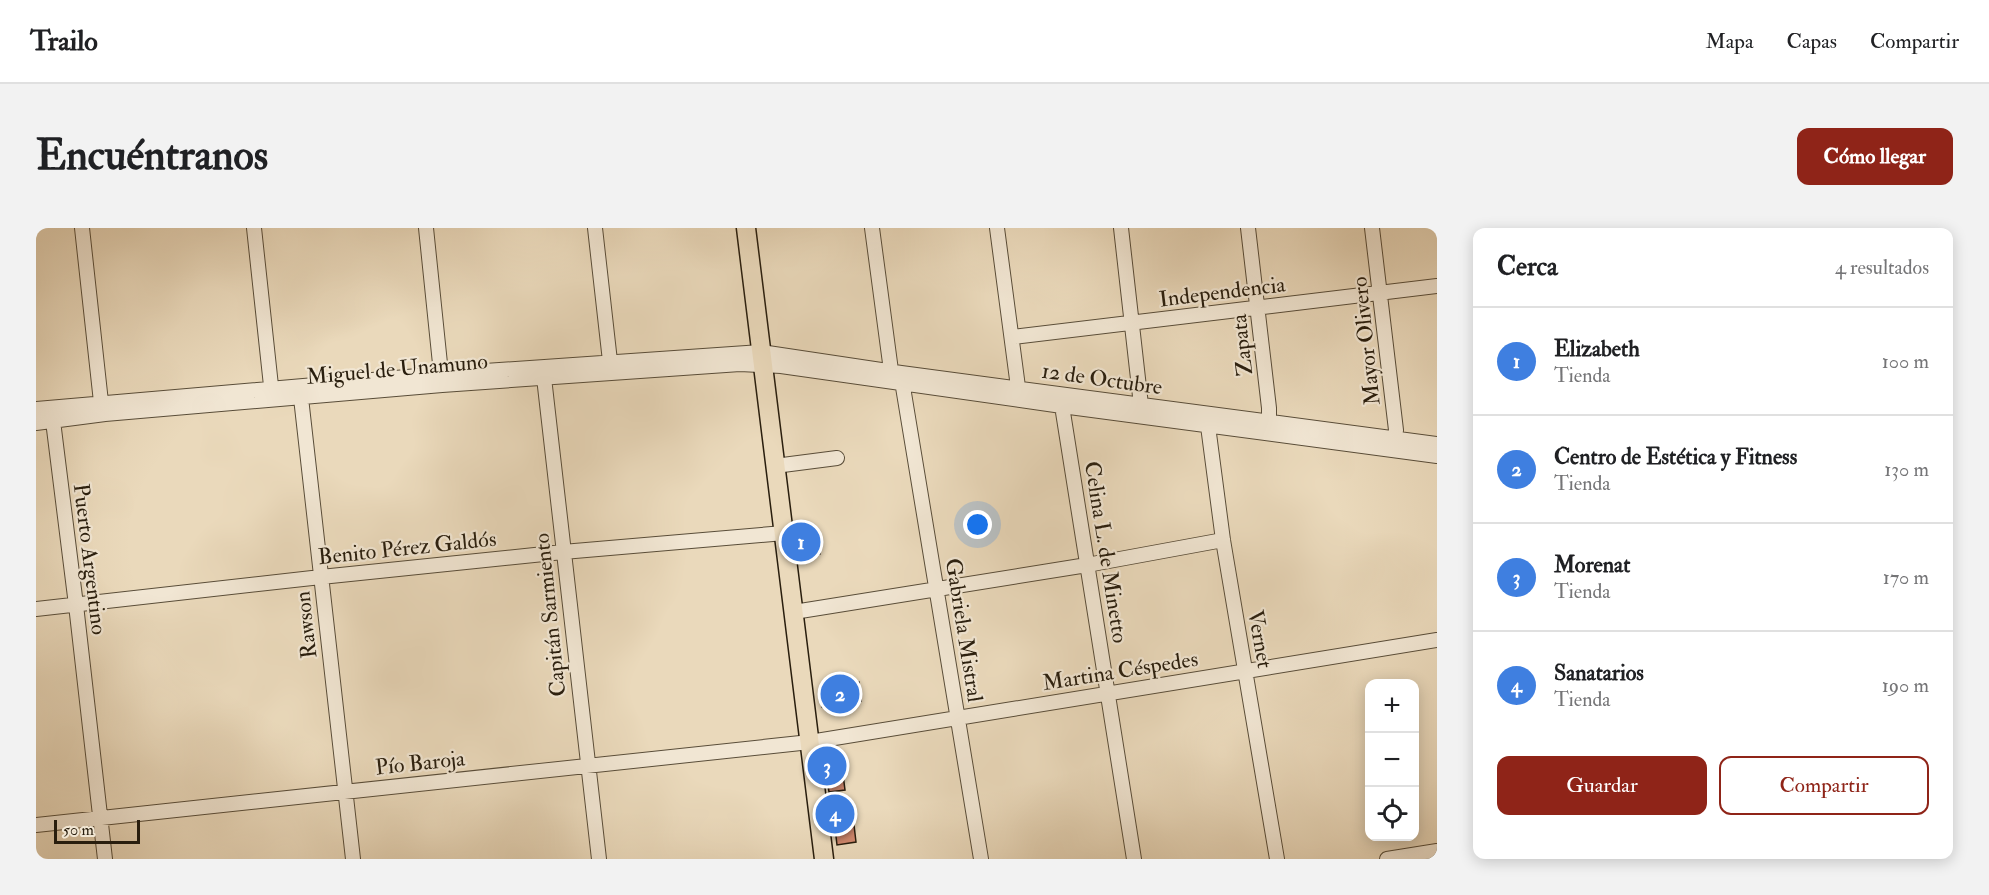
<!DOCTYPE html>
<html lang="es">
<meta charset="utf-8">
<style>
:root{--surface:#fff;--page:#f2f2f2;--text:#202124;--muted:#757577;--line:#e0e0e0;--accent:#8f2418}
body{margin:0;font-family:"IM FELL Double Pica",serif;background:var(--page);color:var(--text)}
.controls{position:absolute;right:18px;bottom:18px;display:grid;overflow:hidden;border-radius:12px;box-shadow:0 3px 15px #0003}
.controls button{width:54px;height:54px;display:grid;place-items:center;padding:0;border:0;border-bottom:2px solid var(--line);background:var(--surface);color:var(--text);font:30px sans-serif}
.scale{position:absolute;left:18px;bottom:15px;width:86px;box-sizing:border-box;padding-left:6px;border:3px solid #291e0e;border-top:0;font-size:16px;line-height:21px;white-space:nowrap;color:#291e0e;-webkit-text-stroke:4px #f1e6d3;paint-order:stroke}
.you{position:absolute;left:942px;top:297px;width:21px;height:21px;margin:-15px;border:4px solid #fff;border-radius:50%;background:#1a73e8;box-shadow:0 0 0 9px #1a73e833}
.badge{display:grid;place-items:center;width:39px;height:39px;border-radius:50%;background:var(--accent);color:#fff;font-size:20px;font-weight:700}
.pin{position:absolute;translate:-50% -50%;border:3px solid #fff;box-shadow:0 2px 6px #0006}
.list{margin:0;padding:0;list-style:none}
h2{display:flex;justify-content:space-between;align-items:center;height:78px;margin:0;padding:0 24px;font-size:26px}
h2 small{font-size:20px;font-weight:400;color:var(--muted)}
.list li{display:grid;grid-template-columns:39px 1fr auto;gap:18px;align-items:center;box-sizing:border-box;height:108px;padding:0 24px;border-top:2px solid var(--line)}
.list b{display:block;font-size:22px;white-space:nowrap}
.list p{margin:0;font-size:20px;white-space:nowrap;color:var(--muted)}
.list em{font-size:20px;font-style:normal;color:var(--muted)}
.actions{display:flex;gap:12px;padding:18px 24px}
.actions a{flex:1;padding:14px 0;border:2px solid var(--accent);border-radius:12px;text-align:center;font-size:21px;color:var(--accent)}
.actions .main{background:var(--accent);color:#fff}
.icon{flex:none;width:33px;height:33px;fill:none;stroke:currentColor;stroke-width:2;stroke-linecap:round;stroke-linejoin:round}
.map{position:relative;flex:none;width:1401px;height:631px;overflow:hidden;border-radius:12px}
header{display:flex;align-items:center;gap:36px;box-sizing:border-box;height:84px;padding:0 30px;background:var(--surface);border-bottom:2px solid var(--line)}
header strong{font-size:28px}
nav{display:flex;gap:33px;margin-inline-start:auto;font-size:21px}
.intro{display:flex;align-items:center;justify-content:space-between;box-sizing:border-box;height:144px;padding:0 36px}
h1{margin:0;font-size:42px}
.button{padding:15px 27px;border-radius:12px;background:var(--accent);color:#fff;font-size:21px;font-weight:700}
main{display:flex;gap:36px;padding:0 36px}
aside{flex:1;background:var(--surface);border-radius:12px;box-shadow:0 3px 15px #0003}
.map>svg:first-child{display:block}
.building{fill:#d0886e;stroke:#291e0e;stroke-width:1.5}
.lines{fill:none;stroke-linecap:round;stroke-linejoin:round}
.minor-casing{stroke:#594d39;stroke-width:16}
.major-casing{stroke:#291e0e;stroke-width:21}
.minor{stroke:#f1e6d3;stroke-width:14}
.major{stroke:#ead9bb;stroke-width:18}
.labels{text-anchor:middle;stroke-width:4.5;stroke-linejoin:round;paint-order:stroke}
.street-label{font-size:22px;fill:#291e0e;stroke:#f1e6d3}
</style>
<header>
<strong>Trailo</strong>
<nav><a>Mapa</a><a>Capas</a><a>Compartir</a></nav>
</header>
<div class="intro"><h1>Encuéntranos</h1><a class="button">Cómo llegar</a></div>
<main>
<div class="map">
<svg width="1401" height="631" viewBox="0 0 1401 631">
<rect width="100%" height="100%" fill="#ead9bb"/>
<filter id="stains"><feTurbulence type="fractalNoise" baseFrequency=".00333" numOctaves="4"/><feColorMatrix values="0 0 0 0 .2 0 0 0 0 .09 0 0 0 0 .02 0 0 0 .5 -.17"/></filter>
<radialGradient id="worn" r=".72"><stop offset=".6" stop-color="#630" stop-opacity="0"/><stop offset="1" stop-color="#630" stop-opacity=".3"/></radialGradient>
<path class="building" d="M781,306L784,326L765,329L762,309Z
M823,454L825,473L786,479L784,459Z
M804,523L809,562L793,564L788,532L794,525Z
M816,581L818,597L799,600L797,583Z
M818,597L820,614L801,617L799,600Z"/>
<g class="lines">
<g class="minor-casing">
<path id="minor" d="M46,0L65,174L67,181
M218,0L236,167
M390,0L406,155
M559,0L575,142
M836,0L856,150
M961,0L982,159L979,167
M1085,0L1105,177
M1212,0L1233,180V194
M1336,0L1360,202L1358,217
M977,109L1401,58
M507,141L563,631
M865,147L945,631
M264,161L317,631
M1028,171L1026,178L1098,631
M0,181L405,146L725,124L865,145L1401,216
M16,185L40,377L69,631
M0,195L69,186L406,157L704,136L745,138L1026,178L1401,228
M1172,198L1187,312L1241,631
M739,238L801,230
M0,381L285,349L527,324L748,305
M758,384L1051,337L1187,312
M0,597L774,514L1401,412
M1351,631L1401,623"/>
</g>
<g class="major-casing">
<path id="major" d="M710,0L788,631"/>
</g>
<use href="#minor" class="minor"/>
<use href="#major" class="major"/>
</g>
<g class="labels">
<g class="street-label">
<text transform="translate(1186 63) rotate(-7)" y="8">Independencia</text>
<text transform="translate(1329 113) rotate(-96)" y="8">Mayor Olivero</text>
<text transform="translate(1205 117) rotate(-96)" y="8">Zapata</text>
<text transform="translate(361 140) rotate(-5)" y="8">Miguel de Unamuno</text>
<text transform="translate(1066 150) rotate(8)" y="8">12 de Octubre</text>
<text transform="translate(371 319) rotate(-6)" y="8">Benito Pérez Galdós</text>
<text transform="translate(1071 324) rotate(81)" y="8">Celina L. de Minetto</text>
<text transform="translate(55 331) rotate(83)" y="8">Puerto Argentino</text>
<text transform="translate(513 387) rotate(-96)" y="8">Capitán Sarmiento</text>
<text transform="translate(269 397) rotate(-96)" y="8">Rawson</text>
<text transform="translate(929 402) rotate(81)" y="8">Gabriela Mistral</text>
<text transform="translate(1225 411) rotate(80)" y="8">Vernet</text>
<text transform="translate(1084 442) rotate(-9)" y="8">Martina Céspedes</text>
<text transform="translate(384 534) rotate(-6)" y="8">Pío Baroja</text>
</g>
</g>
<rect width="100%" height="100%" filter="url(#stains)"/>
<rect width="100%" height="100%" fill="url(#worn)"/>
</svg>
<div class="controls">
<button>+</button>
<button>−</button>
<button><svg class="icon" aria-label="locate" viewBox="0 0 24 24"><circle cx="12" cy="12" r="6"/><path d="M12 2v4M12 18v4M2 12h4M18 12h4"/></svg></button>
</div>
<div class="scale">50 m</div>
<div class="you"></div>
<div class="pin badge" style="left:765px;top:314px;background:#3f7fe0">1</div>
<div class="pin badge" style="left:804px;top:466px;background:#3f7fe0">2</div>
<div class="pin badge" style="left:791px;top:538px;background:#3f7fe0">3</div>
<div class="pin badge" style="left:799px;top:586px;background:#3f7fe0">4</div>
</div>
<aside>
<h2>Cerca<small>4 resultados</small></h2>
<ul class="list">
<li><span class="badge" style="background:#3f7fe0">1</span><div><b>Elizabeth</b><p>Tienda</p></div><em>100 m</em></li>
<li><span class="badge" style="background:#3f7fe0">2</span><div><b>Centro de Estética y Fitness</b><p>Tienda</p></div><em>130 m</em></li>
<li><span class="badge" style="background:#3f7fe0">3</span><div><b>Morenat</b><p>Tienda</p></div><em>170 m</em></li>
<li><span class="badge" style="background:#3f7fe0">4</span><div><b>Sanatarios</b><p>Tienda</p></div><em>190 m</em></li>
</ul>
<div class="actions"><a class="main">Guardar</a><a>Compartir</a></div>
</aside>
</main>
